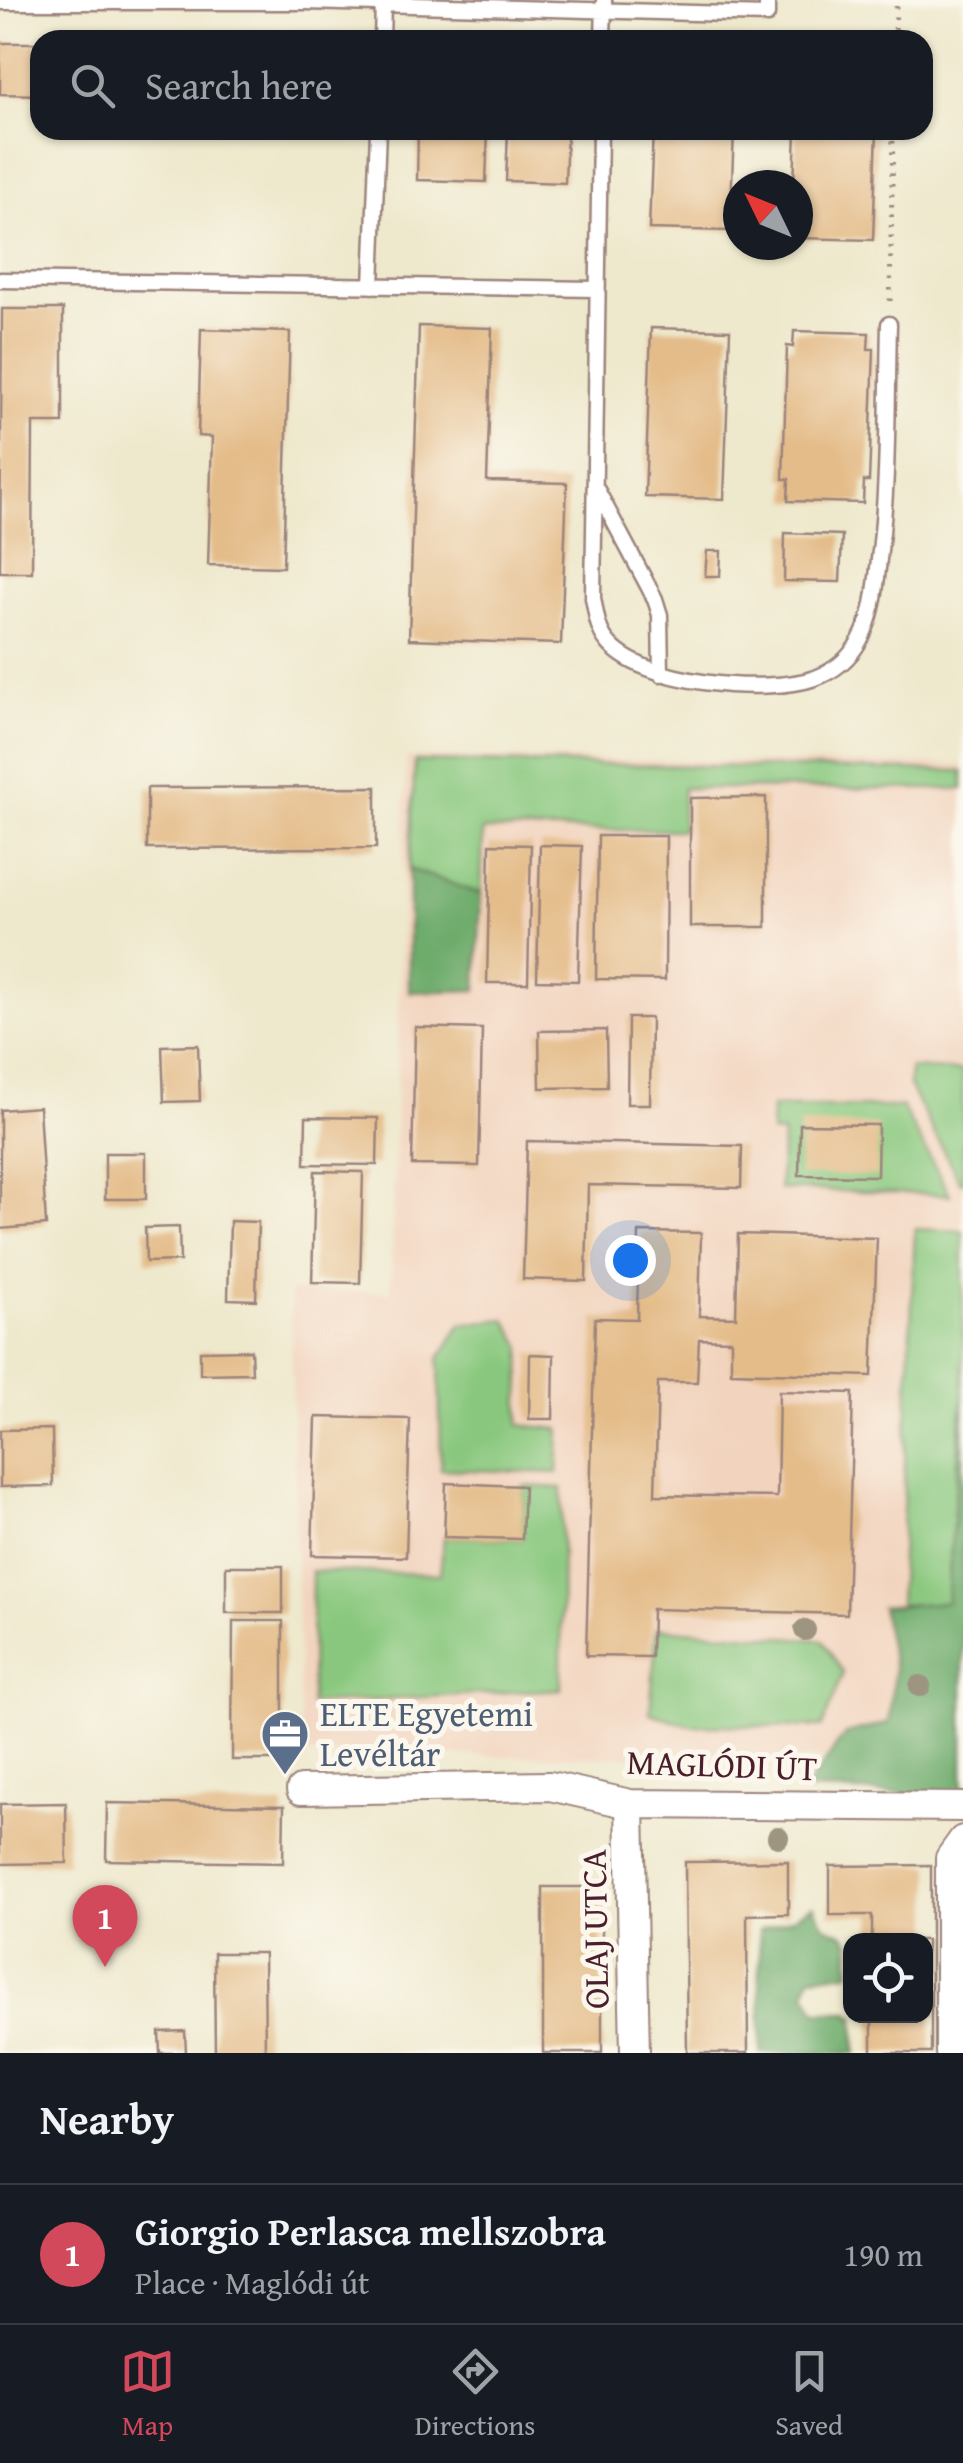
<!DOCTYPE html>
<meta charset="utf-8">
<style>
:root{--surface:#171b24;--page:#242831;--text:#f1f3f6;--muted:#9ea1a6;--line:#363941;--accent:#d1495b}
body{margin:0;font-family:"Gentium Book Plus",serif;background:var(--page);color:var(--text)}
.controls{position:absolute;right:30px;bottom:30px;display:grid;overflow:hidden;border-radius:20px;box-shadow:0 2px 8px #0004}
.controls button{width:90px;height:90px;display:grid;place-items:center;padding:0;border:0;border-bottom:2px solid var(--line);background:var(--surface);color:var(--text);font:50px sans-serif}
.compass{position:absolute;left:723px;top:170px;width:90px;height:90px;border-radius:50%;background:var(--surface);box-shadow:0 2px 8px #0004;rotate:313deg}
.you{position:absolute;left:630px;top:1260px;width:35px;height:35px;margin:-25px;border:8px solid #fff;border-radius:50%;background:#1a73e8;box-shadow:0 0 0 15px #1a73e833}
.badge{display:grid;place-items:center;width:65px;height:65px;border-radius:50%;background:var(--accent);color:#fff;font-size:32px;font-weight:700}
.pin{position:absolute;translate:-50% -82px;filter:drop-shadow(0 2px 5px #0008)}
.pin::after{content:'';position:absolute;top:52px;width:35px;height:30px;background:inherit;clip-path:polygon(0 0,100% 0,50% 100%)}
.list{margin:0;padding:0;list-style:none}
h2{display:flex;justify-content:space-between;align-items:center;height:130px;margin:0;padding:0 40px;font-size:42px}
h2 small{font-size:32px;font-weight:400;color:var(--muted)}
.list li{display:grid;grid-template-columns:65px 1fr auto;gap:30px;align-items:center;box-sizing:border-box;height:140px;padding:0 40px;border-top:2px solid var(--line)}
.list b{display:block;font-size:38px;white-space:nowrap}
.list p{margin:0;font-size:32px;white-space:nowrap;color:var(--muted)}
.list em{font-size:32px;font-style:normal;color:var(--muted)}
.icon{flex:none;width:55px;height:55px;fill:none;stroke:currentColor;stroke-width:2;stroke-linecap:round;stroke-linejoin:round}
.map{position:relative;flex:none;width:963px;height:2053px;overflow:hidden}
.search{position:absolute;background:var(--surface);box-shadow:0 2px 8px #0004;left:30px;right:30px;top:30px;height:110px;display:flex;align-items:center;gap:25px;box-sizing:border-box;padding:0 35px;border-radius:30px;color:var(--muted);font-size:38px}
.sheet{height:270px;background:var(--surface)}
nav{display:flex;justify-content:space-around;align-items:center;box-sizing:border-box;height:140px;border-top:2px solid var(--line);background:var(--surface);font-size:28px;color:var(--muted)}
nav a{display:grid;justify-items:center;gap:5px}
nav .on{color:var(--accent)}
.map>svg:first-child{display:block}
.built{fill:#f2d4be}
.green{fill:#88c77d;stroke:#697354;stroke-width:2.5}
.forest{fill:#6eac6c;stroke:#5c664c;stroke-width:2.5}
.building{fill:#e4bc89}
.lines{fill:none;stroke-linecap:round;stroke-linejoin:round}
.lane-casing{stroke:#9c847c;stroke-width:19}
.street-casing{stroke:#9c847c;stroke-width:32}
.path{stroke:#9c847c;stroke-width:5;stroke-dasharray:2.5 8;stroke-linecap:butt}
.lane{stroke:#fff;stroke-width:14}
.street{stroke:#fff;stroke-width:28}
.tree{fill:#9e9581}
.labels{text-anchor:middle;stroke-width:10;stroke-linejoin:round;paint-order:stroke}
.service-label{font-size:35px;fill:#4e5e75;stroke:#fbf7ec;text-anchor:start}
.street-label{font-size:35px;fill:#4a1f2b;stroke:#fbf7ec}
</style>
<div class="map">
<svg width="963" height="2053" viewBox="0 0 963 2053">
<rect width="100%" height="100%" fill="#fbf7ec"/>
<filter id="ink" filterUnits="userSpaceOnUse"><feTurbulence type="fractalNoise" baseFrequency=".01" numOctaves="2"/><feDisplacementMap in="SourceGraphic" scale="20" xChannelSelector="R" yChannelSelector="G"/><feConvolveMatrix kernelMatrix="1 2 1 2 8 2 1 2 1" color-interpolation-filters="sRGB"/></filter>
<filter id="wash" filterUnits="userSpaceOnUse"><feTurbulence type="fractalNoise" baseFrequency=".0048" numOctaves="4" result="noise"/><feDisplacementMap in="SourceGraphic" scale="40" xChannelSelector="R" yChannelSelector="G"/><feGaussianBlur stdDeviation="2.25" result="paint"/><feColorMatrix in="noise" values="0 0 0 0 0 0 0 0 0 0 0 0 0 0 0 0 0 1.4 0 .05"/><feComposite in="paint" operator="in"/></filter>
<g filter="url(#wash)">
<rect width="100%" height="100%" fill="#eee8cc"/>
<path class="built" d="M406,757L963,764V1760L301,1754L290,1291L391,1292Z"/>
<path class="green" d="M415,761L963,771V789L683,788L682,830H483L481,894L409,869Z
M910,1068L963,1071V1182H960L909,1086Z
M772,1107H902L950,1195L779,1189L783,1134L771,1133Z
M915,1229L963,1231V1398L947,1603L899,1605Z
M506,1319L522,1347L519,1425L560,1429L558,1473L441,1469L439,1359L461,1324Z
M524,1486L562,1488L561,1689L311,1704L312,1571L440,1574L444,1537L521,1539Z
M657,1628L822,1640L843,1673L822,1727L689,1725L650,1713Z"/>
<path class="forest" d="M409,869L481,894L477,990L409,992Z
M963,1398V1792L958,1796L805,1790L845,1734L889,1723L894,1669L881,1607L947,1602Z
M813,1905L825,1926L844,1934L850,1942V1971L847,1973L810,1976L806,1992L817,2012H850V2016H855L856,2053H761L759,1930L794,1917Z"/>
<g id="blocks">
<path class="building" d="M0,43H40V95L0,94Z
M418,130H488L486,182L417,180Z
M508,130H567L565,183L506,181Z
M653,130H734L730,231L649,229Z
M796,130H877L873,240L798,238V185H794Z
M2,309H63V423H33L32,572H0Z
M419,326L492,328L487,481L567,483L561,644L409,639Z
M651,328L730,330L724,499L645,497Z
M201,329L290,332L283,567L208,565L212,437L198,436Z
M794,331L869,333L868,349H874L869,481H864L863,503L788,501L789,479H783L787,346L793,347Z
M785,533L842,535L840,582L784,581Z
M707,551H721L720,576H705Z
M376,787V848L147,849V788Z
M766,797V927H690V798Z
M598,836H666L665,980L596,979Z
M490,844L531,845L528,983H487Z
M540,845L582,846L578,981L537,980Z
M628,1018H651L650,1104H627Z
M415,1027L482,1029L479,1166L412,1165Z
M606,1030L607,1087L540,1088L539,1031Z
M198,1045L200,1101L164,1102L162,1046Z
M39,1107L46,1225L0,1229V1110Z
M306,1117L378,1118L377,1165L305,1164Z
M800,1124L878,1125L877,1176L799,1175Z
M527,1141L742,1146L741,1188L588,1185L586,1281L523,1279Z
M105,1153H146V1199H105Z
M315,1171L363,1172L360,1283L312,1282Z
M230,1221L258,1222L256,1300L228,1299Z
M179,1227L180,1261L146,1262L145,1228Z
M639,1232L701,1233L699,1316L736,1317L738,1234L877,1238L872,1376L731,1372V1340L699,1339L697,1382H658L655,1495L777,1497L779,1391L853,1393L847,1614L652,1609L651,1657L586,1656L595,1318L637,1319Z
M251,1350L252,1373L200,1374V1351Z
M530,1354L554,1355L553,1419H529Z
M316,1417L410,1419L406,1557L312,1555Z
M52,1429L53,1486L0,1487V1430Z
M446,1483L524,1486L522,1539L444,1537Z
M226,1566H283V1613H226Z
M233,1621H283V1760H232Z
M66,1803L67,1863L0,1864V1804Z
M107,1803L284,1806L283,1863L106,1860Z
M788,1861V1914L747,1915L748,2053H687L685,1862Z
M931,1865V2053H872V2016H926V1940H872V1915H830V1866Z
M543,1887H602V2053H543Z
M214,1953H264L265,2053H215Z
M185,2031L186,2053H160L159,2032Z"/>
</g>
</g>
<g filter="url(#ink)">
<use href="#blocks" fill-opacity="0" stroke="#9c847c" stroke-width="2.5"/>
<g class="lines">
<g class="lane-casing">
<path id="lane" d="M0,2H306L767,15V0
M382,40L383,3
M603,40L604,0
M600,130L593,598C596,612 597,629 607,641C640,685 767,695 815,678C835,671 850,658 860,640C874,615 876,587 879,559C889,482 887,402 889,324
M0,280L596,289
M372,286L378,130
M597,490L655,599L660,615L661,674"/>
</g>
<g class="street-casing">
<path id="street" d="M301,1790L550,1786L630,1804L963,1807
M630,1804L635,2053
M950,2053V1858L963,1840"/>
</g>
<path class="path" d="M895,40L896,0
M890,301L893,130"/>
<use href="#lane" class="lane"/>
<use href="#street" class="street"/>
</g>
<g class="tree">
<circle cx="805" cy="1630" r="11"/>
<circle cx="920" cy="1686" r="11"/>
<circle cx="778" cy="1837" r="11"/>
</g>
</g>
<defs>
<g id="office-pin" transform="scale(2.5)"><path d="M0 17L-7.5 6A9.5 9.5 0 1 1 7.5 6Z" fill="#5c6f8a" stroke="#fbf7ec"/><path d="M-6-3h4V-5.5h4V-3h4V5H-6ZM-1-4.5V-3h2v-1.5ZM-6 0V1H6V0Z" fill="#fff"/></g>
</defs>
<g fill-rule="evenodd">
<use href="#office-pin" x="285" y="1734"/>
</g>
<g class="labels">
<g class="service-label">
<text x="320" y="1726">ELTE Egyetemi<tspan x="320" dy="40">Levéltár</tspan></text>
</g>
<g class="street-label">
<text transform="translate(722 1765) rotate(2)" y="12">MAGLÓDI ÚT</text>
<text transform="translate(595 1929) rotate(-91)" y="12">OLAJ UTCA</text>
</g>
</g>
</svg>
<div class="controls">
<button><svg class="icon" aria-label="locate" viewBox="0 0 24 24"><circle cx="12" cy="12" r="6"/><path d="M12 2v4M12 18v4M2 12h4M18 12h4"/></svg></button>
</div>
<svg class="compass" viewBox="-18 -18 36 36"><path d="M0-13l5 13h-10z" fill="#e53935"/><path d="M0 13l5-13h-10z" fill="#9ea1a6"/></svg>
<div class="you"></div>
<div class="pin badge" style="left:105px;top:1967px">1</div>
<div class="search"><svg class="icon" aria-label="search" viewBox="0 0 24 24"><circle cx="10" cy="10" r="6"/><path d="M15 15l6 6"/></svg>Search here</div>
</div>
<section class="sheet">
<h2>Nearby<small></small></h2>
<ul class="list">
<li><span class="badge">1</span><div><b>Giorgio Perlasca mellszobra</b><p>Place · Maglódi út</p></div><em>190 m</em></li>
</ul>
</section>
<nav>
<a class="on"><svg class="icon" aria-label="map" viewBox="0 0 24 24"><path d="M3 6l6-2 6 2 6-2v14l-6 2-6-2-6 2zM9 4v14M15 6v14"/></svg>Map</a>
<a><svg class="icon" aria-label="directions" viewBox="0 0 24 24"><path d="M12 3l9 9-9 9-9-9zM9 14v-3h6M13 9l2 2-2 2"/></svg>Directions</a>
<a><svg class="icon" aria-label="saved" viewBox="0 0 24 24"><path d="M7 4h10v16l-5-4-5 4z"/></svg>Saved</a>
</nav>
